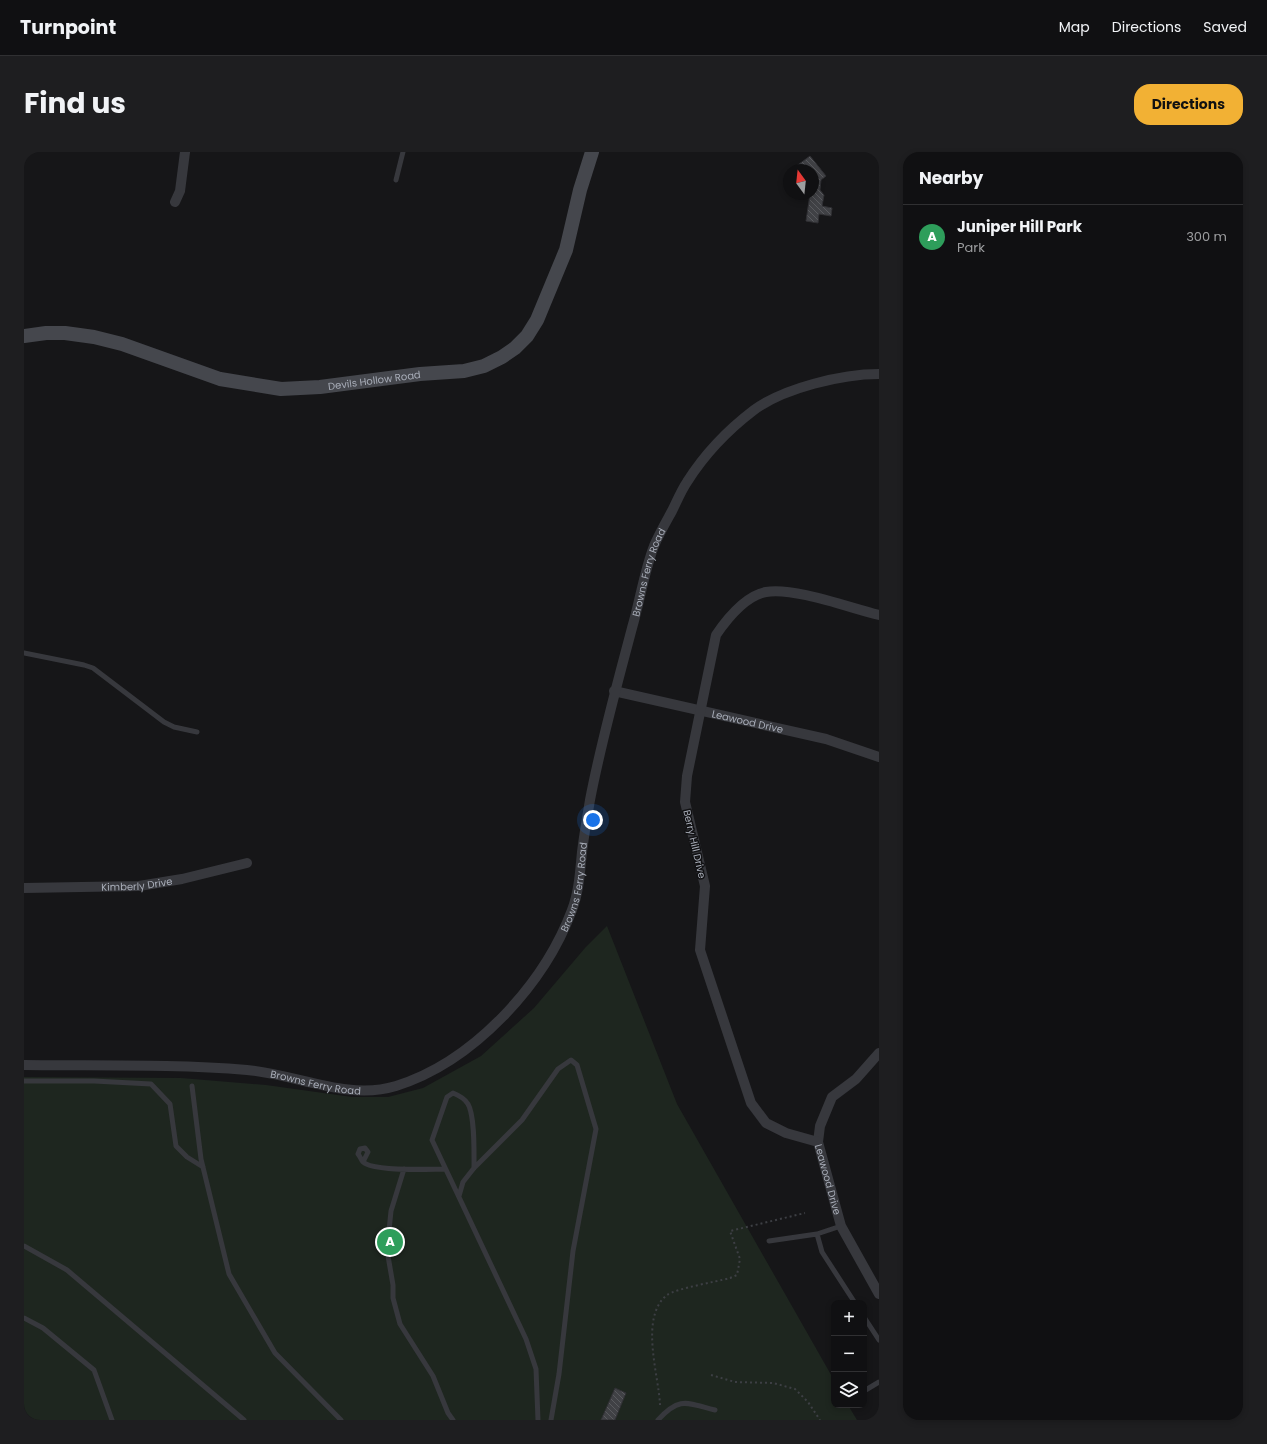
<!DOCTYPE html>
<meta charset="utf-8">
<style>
:root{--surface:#101012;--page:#1e1e20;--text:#f1f3f6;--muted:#9c9d9f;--line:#303032;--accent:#f2b134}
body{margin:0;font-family:Poppins,sans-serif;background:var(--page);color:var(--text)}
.controls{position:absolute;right:12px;bottom:12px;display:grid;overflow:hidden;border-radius:8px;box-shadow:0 2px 6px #0003}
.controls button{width:36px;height:36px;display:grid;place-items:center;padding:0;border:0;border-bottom:1px solid var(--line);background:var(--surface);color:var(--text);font:20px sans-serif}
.compass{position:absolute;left:759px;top:12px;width:36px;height:36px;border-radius:50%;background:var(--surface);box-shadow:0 2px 6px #0003;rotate:345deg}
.you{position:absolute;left:569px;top:668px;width:14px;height:14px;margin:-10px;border:3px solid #fff;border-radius:50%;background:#1a73e8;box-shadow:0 0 0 6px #1a73e833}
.badge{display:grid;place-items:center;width:26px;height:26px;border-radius:50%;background:var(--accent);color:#fff;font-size:13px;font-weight:700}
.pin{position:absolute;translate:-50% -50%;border:2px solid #fff;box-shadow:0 1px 4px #0006}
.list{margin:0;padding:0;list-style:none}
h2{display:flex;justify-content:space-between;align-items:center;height:52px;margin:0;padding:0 16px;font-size:17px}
h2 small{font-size:13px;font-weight:400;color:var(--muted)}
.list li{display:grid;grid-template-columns:26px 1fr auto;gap:12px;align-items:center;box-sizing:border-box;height:64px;padding:0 16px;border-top:1px solid var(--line)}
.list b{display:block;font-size:15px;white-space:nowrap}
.list p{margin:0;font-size:13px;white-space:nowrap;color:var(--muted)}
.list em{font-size:13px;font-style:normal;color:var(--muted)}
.icon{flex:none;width:22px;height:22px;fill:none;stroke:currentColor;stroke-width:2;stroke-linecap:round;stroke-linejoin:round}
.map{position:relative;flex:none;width:855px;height:1268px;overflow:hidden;border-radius:16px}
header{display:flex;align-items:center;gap:24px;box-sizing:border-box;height:56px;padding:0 20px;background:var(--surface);border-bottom:1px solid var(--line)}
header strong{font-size:19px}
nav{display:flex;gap:22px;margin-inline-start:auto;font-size:14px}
.intro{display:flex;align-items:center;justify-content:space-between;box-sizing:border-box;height:96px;padding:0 24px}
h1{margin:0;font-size:28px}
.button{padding:10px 18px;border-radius:16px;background:var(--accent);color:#111;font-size:14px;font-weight:700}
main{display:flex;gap:24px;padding:0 24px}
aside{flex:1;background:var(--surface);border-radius:16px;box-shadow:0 2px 6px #0003}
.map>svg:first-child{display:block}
.green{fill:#1e261f}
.building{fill:url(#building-back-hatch);stroke:#303034}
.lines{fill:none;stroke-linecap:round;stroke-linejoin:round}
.path{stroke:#3d3f44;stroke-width:2;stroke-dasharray:2 3;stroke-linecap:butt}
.lane{stroke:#37383d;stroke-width:5}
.street{stroke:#37383d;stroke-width:10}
.secondary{stroke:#45474d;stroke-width:14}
.labels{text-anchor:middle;stroke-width:3;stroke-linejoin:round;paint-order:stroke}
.street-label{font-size:10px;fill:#a8adb8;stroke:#111113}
</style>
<header>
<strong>Turnpoint</strong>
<nav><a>Map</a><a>Directions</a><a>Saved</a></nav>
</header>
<div class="intro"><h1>Find us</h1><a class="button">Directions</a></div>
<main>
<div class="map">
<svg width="855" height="1268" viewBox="0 0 855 1268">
<defs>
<pattern id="building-back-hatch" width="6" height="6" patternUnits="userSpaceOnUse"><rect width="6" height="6" fill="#404145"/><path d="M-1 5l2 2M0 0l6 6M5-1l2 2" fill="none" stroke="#595a5e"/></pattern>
</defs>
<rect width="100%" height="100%" fill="#161618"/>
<path class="green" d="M583,774L653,952L810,1228V1253H824L833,1268H0V925L157,926L242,933L328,945H364L399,936L457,904L510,856L561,796Z"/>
<path class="building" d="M786,4L802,24L797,28L796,38L800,43L798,54L808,56L807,64L795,62L794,71L782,69L786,42H789V18H774L771,15Z
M591,1236L602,1241L591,1268H577Z"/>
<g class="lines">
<path class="path" d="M687,1223L711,1230L749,1231L771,1237L784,1250L796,1268
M636,1253C635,1224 615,1165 643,1143C654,1136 691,1130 706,1126L713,1123L716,1107L706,1079L781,1061"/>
<path class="lane" d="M372,28L379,0
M0,501L60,513L69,516L140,570L150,575L173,580
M0,929H70L127,932L146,952L152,994L163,1005L179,1015
M168,934L177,1007L205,1122L251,1201L317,1268
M339,1010L344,1000L341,996L336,997L334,1002C336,1004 337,1008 339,1010C350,1020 406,1017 421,1017
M450,1016C450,1000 451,964 444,952C441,947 434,943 429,941L423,945L408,988L502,1187L512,1217L514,1268
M380,1017L367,1059L363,1098L369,1133V1146L376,1172L409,1224L424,1261L429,1268
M435,1044L439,1030L450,1016L498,968L534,917L547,908L553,913L572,977L549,1099L535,1222L527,1268
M817,1074L793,1082L798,1100L831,1151
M745,1089L793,1082
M0,1094L43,1118L220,1268
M840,1165L855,1188
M0,1166L19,1176L70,1218L88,1268
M840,1239L855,1230
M634,1268C656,1244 663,1251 691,1258"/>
<g class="street">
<path d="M151,50L156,39L161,0"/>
<path id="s1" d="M590,539L802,587L855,605"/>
<path id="s2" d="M0,736L115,734L158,727L223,711"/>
<path id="s3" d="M855,901L832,927L808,945L796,974L794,990L817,1074L855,1142"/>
<path id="s4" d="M0,913C74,914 149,912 223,918C272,922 323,949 372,934C449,910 520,833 548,758C555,740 556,720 558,700C560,683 563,666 566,648C577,590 593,533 608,476C616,449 620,420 630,394C635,382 642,370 648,359C653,349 657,339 663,330C680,303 705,277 730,258C760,236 818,222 855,222"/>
<path d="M794,990L762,981L742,971L727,951L676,798L681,734L661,650L663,624L692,483C703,467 721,444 742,440C770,435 826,456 855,463"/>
</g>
<path class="secondary" id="s5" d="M0,184L22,181H41L70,185L98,192L196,227L257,237L296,235L396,222L440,219L460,214L478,205L491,196L503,184L513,168L542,98L556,38L568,0"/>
</g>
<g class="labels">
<g class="street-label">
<text dy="4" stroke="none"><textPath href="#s5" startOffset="359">Devils Hollow Road</textPath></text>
<text dy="4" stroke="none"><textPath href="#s4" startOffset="978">Browns Ferry Road</textPath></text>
<text dy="4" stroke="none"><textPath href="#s1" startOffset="137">Leawood Drive</textPath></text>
<text transform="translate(671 692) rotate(77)" y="4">Berry Hill Drive</text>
<text dy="4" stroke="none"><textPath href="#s2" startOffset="113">Kimberly Drive</textPath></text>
<text dy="4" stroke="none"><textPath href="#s4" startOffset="654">Browns Ferry Road</textPath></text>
<text dy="4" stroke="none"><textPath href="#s4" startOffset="293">Browns Ferry Road</textPath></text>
<text dy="4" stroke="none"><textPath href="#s3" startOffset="151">Leawood Drive</textPath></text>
</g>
</g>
</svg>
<div class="controls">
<button>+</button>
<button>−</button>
<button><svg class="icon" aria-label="layers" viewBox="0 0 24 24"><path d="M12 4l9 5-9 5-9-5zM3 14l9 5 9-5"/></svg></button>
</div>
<svg class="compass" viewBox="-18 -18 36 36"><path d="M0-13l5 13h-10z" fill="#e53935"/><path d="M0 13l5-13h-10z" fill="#9c9d9f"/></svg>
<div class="you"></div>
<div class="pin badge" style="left:366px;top:1090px;background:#2e9e5b">A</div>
</div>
<aside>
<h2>Nearby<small></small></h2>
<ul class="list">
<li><span class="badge" style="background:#2e9e5b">A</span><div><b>Juniper Hill Park</b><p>Park</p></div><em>300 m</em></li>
</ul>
</aside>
</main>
